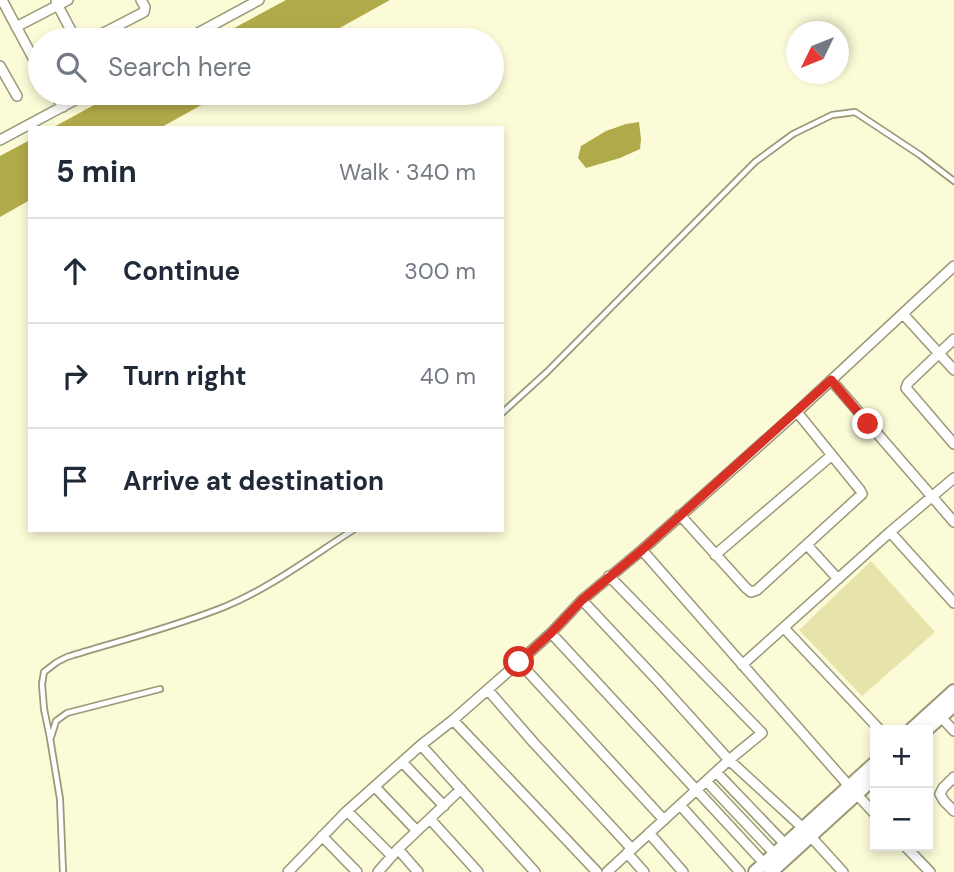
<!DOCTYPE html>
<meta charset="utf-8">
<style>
:root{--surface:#fff;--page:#f2f2f3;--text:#1f2937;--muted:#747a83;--line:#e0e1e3}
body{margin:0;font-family:"DM Sans",sans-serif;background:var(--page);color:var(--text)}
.controls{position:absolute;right:21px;bottom:21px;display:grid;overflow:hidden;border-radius:0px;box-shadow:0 4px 10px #0003}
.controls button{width:63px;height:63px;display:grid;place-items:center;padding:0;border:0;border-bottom:2px solid var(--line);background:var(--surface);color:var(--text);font:35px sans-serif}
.compass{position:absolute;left:786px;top:21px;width:63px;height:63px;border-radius:50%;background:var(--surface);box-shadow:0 4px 10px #0003;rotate:227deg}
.stop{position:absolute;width:21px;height:21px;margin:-16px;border:5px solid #d93025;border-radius:50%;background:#fff}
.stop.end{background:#d93025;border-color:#fff;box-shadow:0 2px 7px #0008}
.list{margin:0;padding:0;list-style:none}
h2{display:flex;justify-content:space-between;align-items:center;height:91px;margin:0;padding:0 28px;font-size:30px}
h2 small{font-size:23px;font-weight:400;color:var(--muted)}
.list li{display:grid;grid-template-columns:46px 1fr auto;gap:21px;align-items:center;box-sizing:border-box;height:105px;padding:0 28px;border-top:2px solid var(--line)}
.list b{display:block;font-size:26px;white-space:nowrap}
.list em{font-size:23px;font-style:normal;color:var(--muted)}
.icon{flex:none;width:38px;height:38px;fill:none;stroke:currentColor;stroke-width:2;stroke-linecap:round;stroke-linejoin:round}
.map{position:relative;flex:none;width:954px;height:872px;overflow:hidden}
.search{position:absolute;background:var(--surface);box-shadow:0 4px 10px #0003;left:28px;top:28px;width:476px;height:77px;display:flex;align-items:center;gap:18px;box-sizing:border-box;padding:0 24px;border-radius:38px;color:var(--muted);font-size:26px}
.panel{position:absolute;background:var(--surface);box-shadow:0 4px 10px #0003;left:28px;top:126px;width:476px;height:406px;border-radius:0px}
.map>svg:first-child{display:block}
.green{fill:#e7e4ab}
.water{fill:#b1aa4a}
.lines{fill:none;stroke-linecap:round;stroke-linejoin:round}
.lane-casing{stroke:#9a9878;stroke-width:8}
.street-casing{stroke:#9a9878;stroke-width:12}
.secondary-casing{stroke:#9a9878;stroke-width:16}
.lane{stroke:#fff;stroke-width:4.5}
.street{stroke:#fff;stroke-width:9}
.secondary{stroke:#fff;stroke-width:12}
.route{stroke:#d93025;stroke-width:9}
</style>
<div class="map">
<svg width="954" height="872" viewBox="0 0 954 872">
<rect width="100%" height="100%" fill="#fcfbd8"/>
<path class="green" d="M871,561L935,632L862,696L799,630Z"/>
<path class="water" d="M286,0H390L318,40H212Z
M116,93H223L160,128H52Z
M639,122L641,139L640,149L620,158L586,168L578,158L581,146L606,131L626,124Z
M30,140V200L0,217V156Z"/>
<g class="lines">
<g class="lane-casing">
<path id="lane" d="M502,413L547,372L755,162L793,134L832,115L855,112L920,155L954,181
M51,737L56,721L67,713L160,689
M63,872L60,799L50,738L44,709L42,684L44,672L57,662L67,657C119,641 174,627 224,607C270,588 311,557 353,530"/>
</g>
<g class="street-casing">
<path id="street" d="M2,0L40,71
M56,2L76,40
M16,27L68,0
M90,40L144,12L145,7L141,0
M185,40L259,0
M0,66L17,96
M54,93L63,107
M0,140L88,93
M903,314L954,370
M954,339L908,383L906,388L954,444
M831,380L954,522
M680,515L746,588L751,592L757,590L862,494L860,490L797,412
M890,532L954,603
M807,545L838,579
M642,550L849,786L875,814
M715,555L832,455
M582,600L657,680L729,760L803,828L843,872
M784,628L880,730
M551,633L764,863
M519,662L664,820
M742,665L890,532L954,478
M488,690L534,743L632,849
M941,717L954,731
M453,720L597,872
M421,745L535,872
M402,762L444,806
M716,772L785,844
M954,777L943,788L940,794L944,801L954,811
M706,781L775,854
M375,787L417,831
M680,805L740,872
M347,811L392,856
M430,819L478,872
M649,833L683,872
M322,836L357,872
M905,846L930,872
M398,849L418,872
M627,853L644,872
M288,872L347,811L421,745L453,720L519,662L551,633L582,600L642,550L797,412L954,266
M378,872L398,849L461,789
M607,872L729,760L762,733L609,576"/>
</g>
<g class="secondary-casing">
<path id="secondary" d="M911,730L954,691
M926,730L954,705
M755,872L875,763
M771,872L875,777"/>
</g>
<use href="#lane" class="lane"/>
<use href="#street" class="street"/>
<use href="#secondary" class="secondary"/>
</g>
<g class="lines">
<path class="route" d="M519,662L551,633L582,600L642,550L831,380L868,424"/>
</g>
</svg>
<div class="controls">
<button>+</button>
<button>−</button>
</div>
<svg class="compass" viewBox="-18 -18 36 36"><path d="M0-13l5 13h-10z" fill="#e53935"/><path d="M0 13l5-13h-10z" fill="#747a83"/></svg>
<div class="stop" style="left:519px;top:662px"></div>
<div class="stop end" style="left:868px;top:424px"></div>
<div class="search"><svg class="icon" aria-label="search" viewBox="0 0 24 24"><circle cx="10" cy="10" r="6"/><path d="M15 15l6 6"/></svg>Search here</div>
<section class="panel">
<h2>5 min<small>Walk · 340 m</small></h2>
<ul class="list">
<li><svg class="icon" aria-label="ahead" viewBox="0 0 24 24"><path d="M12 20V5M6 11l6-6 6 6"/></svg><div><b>Continue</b></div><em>300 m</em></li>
<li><svg class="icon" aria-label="right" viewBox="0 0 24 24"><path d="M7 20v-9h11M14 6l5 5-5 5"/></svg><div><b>Turn right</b></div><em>40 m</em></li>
<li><svg class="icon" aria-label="arrive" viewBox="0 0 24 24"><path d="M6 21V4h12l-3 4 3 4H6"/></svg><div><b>Arrive at destination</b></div></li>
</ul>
</section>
</div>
